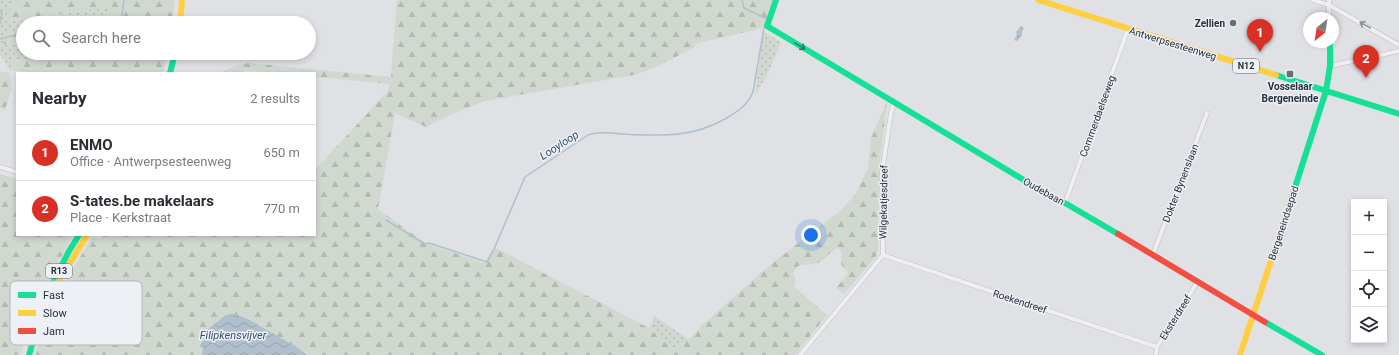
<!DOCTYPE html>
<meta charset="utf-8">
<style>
:root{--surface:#fff;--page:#f2f2f3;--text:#2b2b33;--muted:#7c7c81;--line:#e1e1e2;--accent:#d93025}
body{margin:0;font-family:Roboto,sans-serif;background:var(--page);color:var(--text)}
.controls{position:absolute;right:12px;bottom:12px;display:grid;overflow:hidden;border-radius:0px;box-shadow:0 2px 6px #0003}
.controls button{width:36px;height:36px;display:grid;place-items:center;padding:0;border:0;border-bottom:1px solid var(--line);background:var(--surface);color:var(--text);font:20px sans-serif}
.compass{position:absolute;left:1303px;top:12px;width:36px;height:36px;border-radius:50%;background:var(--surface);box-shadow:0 2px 6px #0003;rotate:210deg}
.you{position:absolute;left:811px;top:235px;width:14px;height:14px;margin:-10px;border:3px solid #fff;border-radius:50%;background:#1a73e8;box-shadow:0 0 0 6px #1a73e833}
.badge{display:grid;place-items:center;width:26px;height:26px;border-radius:50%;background:var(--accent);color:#fff;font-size:13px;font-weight:700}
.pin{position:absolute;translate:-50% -33px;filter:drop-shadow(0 1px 2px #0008)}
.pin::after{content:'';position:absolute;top:21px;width:14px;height:12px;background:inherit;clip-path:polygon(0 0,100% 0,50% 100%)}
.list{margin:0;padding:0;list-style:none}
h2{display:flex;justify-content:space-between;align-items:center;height:52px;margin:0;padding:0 16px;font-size:17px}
h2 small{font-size:13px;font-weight:400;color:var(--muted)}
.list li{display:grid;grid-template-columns:26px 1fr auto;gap:12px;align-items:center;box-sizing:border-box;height:56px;padding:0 16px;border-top:1px solid var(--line)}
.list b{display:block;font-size:15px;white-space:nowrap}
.list p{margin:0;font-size:13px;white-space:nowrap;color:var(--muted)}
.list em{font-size:13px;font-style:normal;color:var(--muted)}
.icon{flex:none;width:22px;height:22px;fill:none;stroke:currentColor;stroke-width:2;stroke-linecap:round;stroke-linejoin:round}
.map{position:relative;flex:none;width:1399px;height:355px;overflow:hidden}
.search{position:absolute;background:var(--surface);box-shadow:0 2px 6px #0003;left:16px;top:16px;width:300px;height:44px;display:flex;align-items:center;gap:10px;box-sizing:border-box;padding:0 14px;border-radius:22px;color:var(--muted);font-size:15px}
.panel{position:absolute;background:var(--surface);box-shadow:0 2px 6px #0003;left:16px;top:72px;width:300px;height:164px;border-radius:0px}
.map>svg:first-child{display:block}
.grass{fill:url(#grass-dots)}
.forest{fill:url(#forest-firs)}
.water{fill:url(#water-waves)}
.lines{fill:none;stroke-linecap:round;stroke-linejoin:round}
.stream{stroke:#afbfce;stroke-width:1.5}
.street-casing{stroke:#bdbfc2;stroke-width:5}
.street{stroke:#efeff1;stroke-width:4}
.fast{stroke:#16e098;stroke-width:6}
.slow{stroke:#ffcf43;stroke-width:6}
.jam{stroke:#f24e42;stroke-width:6}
.oneway{stroke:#8c9096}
.oneway2{stroke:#207f65}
.poi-dot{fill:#686e77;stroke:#edf0f4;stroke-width:1.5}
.labels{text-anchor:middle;stroke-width:3;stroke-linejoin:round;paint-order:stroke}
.shield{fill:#edf0f4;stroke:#636a73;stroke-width:1}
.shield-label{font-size:9px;font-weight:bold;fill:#28303c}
.poi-label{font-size:10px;font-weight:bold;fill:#28303c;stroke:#edf0f4;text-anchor:end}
.street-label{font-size:10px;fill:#28303c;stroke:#edf0f4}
.water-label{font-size:11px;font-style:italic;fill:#344f6d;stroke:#edf0f4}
.key{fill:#edf0f4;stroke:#b2b6bd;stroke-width:1}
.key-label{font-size:11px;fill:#28303c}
</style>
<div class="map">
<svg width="1399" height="355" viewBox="0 0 1399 355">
<defs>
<pattern id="grass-dots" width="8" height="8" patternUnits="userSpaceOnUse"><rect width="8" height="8" fill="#d0d8d0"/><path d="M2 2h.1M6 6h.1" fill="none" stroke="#b3bab4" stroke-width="1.8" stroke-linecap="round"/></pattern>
<pattern id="forest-firs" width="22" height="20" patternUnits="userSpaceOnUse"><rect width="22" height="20" fill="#d0d8d0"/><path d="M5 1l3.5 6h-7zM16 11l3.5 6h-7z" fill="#b3bab4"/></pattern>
<pattern id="water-waves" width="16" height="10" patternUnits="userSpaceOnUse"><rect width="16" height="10" fill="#afbfce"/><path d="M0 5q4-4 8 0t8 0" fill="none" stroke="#97a4b2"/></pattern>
</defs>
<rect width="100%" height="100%" fill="#dfe1e4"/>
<path class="grass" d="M0,0H30L11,3L10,21L109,7L107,23H23V33L3,34V44L23,43V53H77V59L12,61L10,70L0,54Z
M763,31L781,42L768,73L755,96Z
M655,316L689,340L672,349L649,328Z"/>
<path class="forest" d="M30,0H174L173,23H107L108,7L9,21L11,3Z
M397,0H773L763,28L695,44V47L656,67L634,75L485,101L454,113L426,127L395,113L378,209L425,243L484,263L494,247L649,328L672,349L689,340L702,325L770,265L840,211L855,195L868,168L871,138L887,102L879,170L878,251L875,258L844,294L836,288L848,274L841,264L842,253L838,248L835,249L819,263L798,266L793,273L796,281L793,286L827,315L795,355H307L297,347L248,319L206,333L202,355H35L41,334L56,298L92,237L100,239L104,235H315V170L387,92L390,84L315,77V73H273L244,70V73H219L232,67L249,63L391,77Z
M23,33V43L3,44V34Z
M77,53H168L164,70L162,73H38L10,70L12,61L77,59Z
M0,72H8L10,74L12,88L5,110L0,108Z
M0,174L17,179V235H73L42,293L20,355H0Z"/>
<path class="water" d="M1021,26L1024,28L1022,32V35L1017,41L1014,40L1017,35L1016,32Z
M235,314L248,319L297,347L307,355H202L204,337L208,329L226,315Z"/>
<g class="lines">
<path class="stream" d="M742,0L744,8L767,19
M0,11L2,13L0,23
M121,23L124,0
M0,39L11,36H23
M386,220L425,244L429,243L487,262L494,249L525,177L588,135C599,131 613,133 624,134C662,136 691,138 725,119C737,112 748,105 753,92L764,28"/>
<g class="street-casing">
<path id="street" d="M1313,0L1329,5L1399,45
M1329,0V18
M1330,66L1399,51
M0,167L17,172
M1065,203L1128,29
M1153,254L1207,113
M883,255L1157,347
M883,255L882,172L891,113L894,102
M800,355L883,255
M1156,355L1157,347L1198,281"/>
</g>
<use href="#street" class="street"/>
<path class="fast" d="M776,0L767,26L1054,198L1065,203L1118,234
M170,73L175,53
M1276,75L1399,114
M1290,203L1326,91L1330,66V42
M1265,322L1322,355
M29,355L48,292L69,251L79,235"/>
<path class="slow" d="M1038,0L1276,75
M180,23L182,0
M54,289L87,235
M1240,355L1290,203"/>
<path class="jam" d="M1118,234L1265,322"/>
</g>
<defs><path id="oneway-shaft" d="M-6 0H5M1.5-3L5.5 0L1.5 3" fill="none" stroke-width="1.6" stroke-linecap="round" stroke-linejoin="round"/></defs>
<use class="oneway" href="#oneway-shaft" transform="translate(1365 25) rotate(-151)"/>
<use class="oneway2" href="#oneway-shaft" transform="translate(800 46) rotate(31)"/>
<g class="poi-dot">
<circle cx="1233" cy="23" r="4"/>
<rect x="1286" y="70" width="8" height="8" rx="2"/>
</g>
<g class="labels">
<g class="shield">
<rect x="1233" y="59" width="26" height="14" rx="3"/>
<rect x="46" y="264" width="26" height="14" rx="3"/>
</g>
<g class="shield-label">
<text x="1246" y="69">N12</text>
<text x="59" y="274">R13</text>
</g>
<g class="poi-label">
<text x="1225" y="27">Zellien</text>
<text x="1290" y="90" text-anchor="middle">Vosselaar<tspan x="1290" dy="12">Bergeneinde</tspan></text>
</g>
<g class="street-label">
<text transform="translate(1173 43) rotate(17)" y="4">Antwerpsesteenweg</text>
<text transform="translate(1097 116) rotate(-70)" y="4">Commerdaelseweg</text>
<text transform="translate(1180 183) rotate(-69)" y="4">Dokter Bynenslaan</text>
<text transform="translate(1044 191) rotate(29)" y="4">Oudebaan</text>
<text transform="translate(883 202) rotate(-89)" y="4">Wilgekatjesdreef</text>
<text transform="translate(1283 223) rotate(-72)" y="4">Bergeneindsepad</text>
<text transform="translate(1020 301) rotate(18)" y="4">Roekendreef</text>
<text transform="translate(1175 317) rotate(-58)" y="4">Eksterdreef</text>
</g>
<g class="water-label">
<text transform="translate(559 145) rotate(-33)" y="4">Looyloop</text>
<text x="233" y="339">Filipkensvijver</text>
</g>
</g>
<rect x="10" y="281" width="132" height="64" rx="6" class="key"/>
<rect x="18" y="292" width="18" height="6" fill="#16e098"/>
<rect x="18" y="310" width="18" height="6" fill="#ffcf43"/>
<rect x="18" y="328" width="18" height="6" fill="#f24e42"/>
<g class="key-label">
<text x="43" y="299">Fast</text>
<text x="43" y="317">Slow</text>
<text x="43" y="335">Jam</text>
</g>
</svg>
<div class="controls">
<button>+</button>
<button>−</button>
<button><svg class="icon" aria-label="locate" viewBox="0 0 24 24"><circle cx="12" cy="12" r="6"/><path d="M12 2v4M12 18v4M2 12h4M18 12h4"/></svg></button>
<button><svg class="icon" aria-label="layers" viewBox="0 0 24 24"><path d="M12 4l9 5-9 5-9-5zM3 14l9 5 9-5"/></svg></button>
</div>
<svg class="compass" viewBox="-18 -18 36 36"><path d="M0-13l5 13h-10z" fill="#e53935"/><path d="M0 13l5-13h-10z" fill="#7c7c81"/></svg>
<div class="you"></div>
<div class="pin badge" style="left:1260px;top:52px">1</div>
<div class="pin badge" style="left:1366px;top:78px">2</div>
<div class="search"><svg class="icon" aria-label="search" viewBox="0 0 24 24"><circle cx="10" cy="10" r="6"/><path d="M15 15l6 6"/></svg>Search here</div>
<section class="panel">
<h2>Nearby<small>2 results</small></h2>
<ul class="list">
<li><span class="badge">1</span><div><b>ENMO</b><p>Office · Antwerpsesteenweg</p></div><em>650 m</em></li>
<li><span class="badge">2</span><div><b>S-tates.be makelaars</b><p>Place · Kerkstraat</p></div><em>770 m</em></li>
</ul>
</section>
</div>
